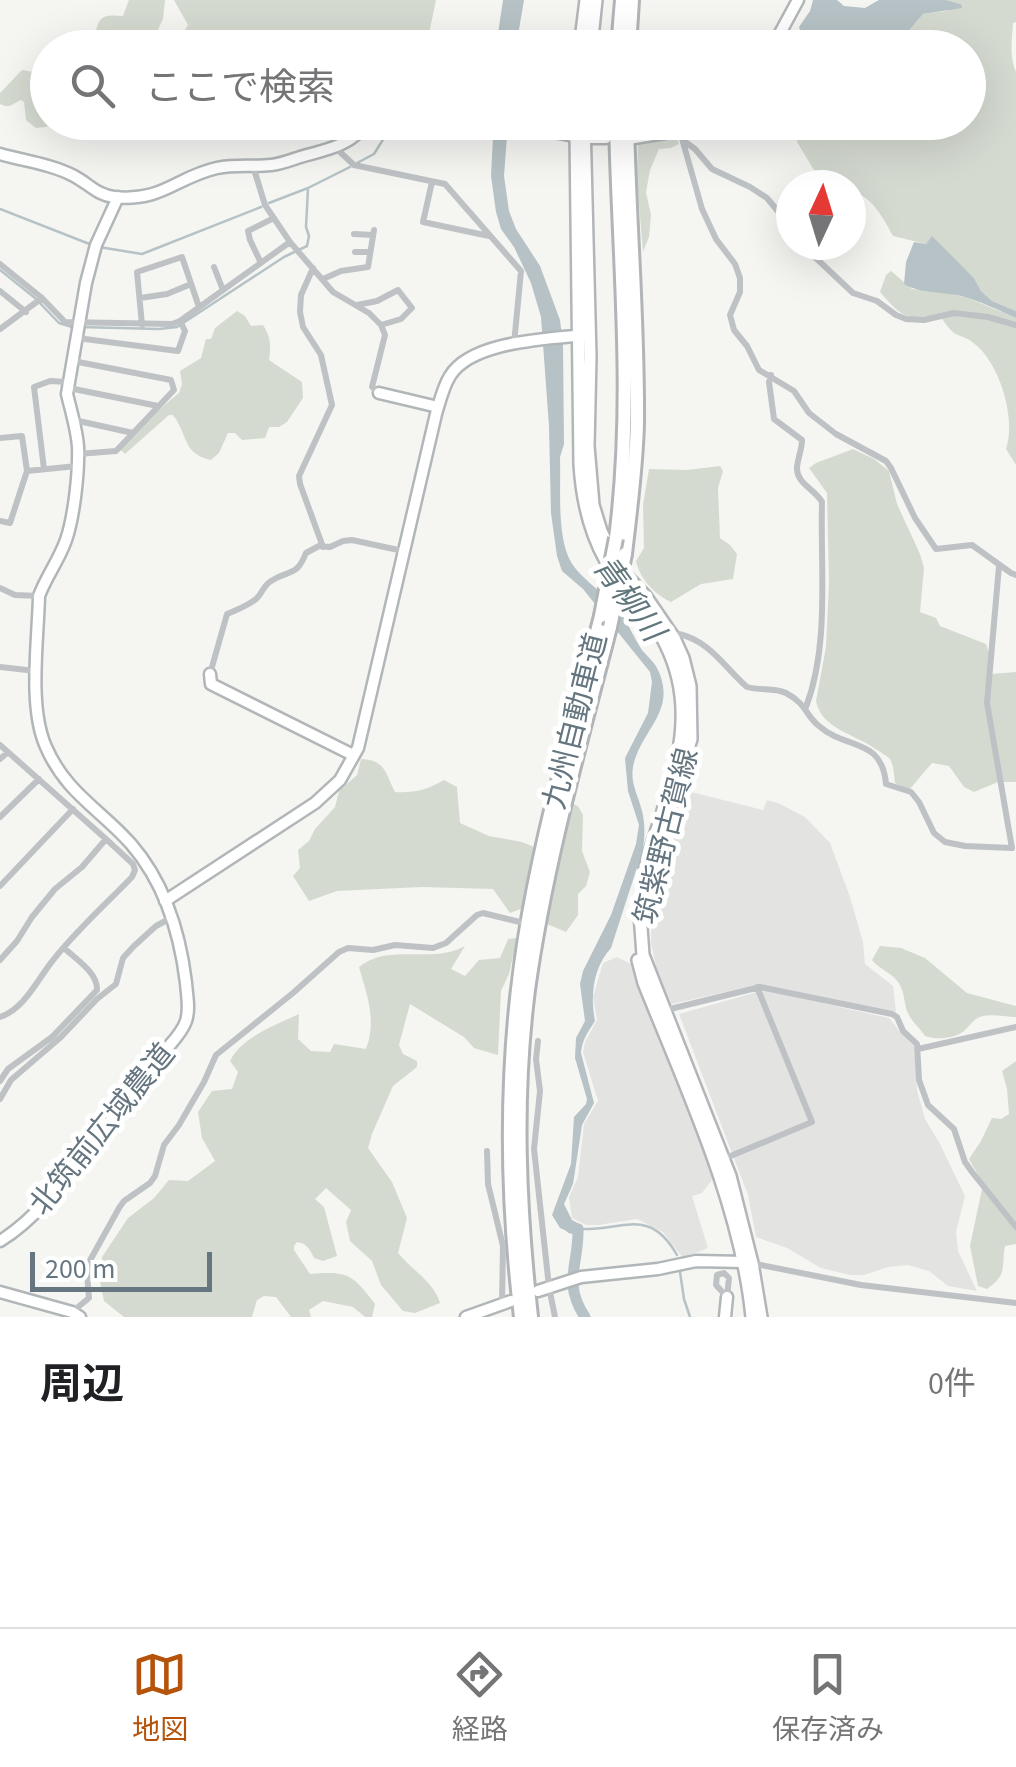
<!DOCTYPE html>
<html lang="ja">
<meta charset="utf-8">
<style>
:root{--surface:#fff;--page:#f2f2f2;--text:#202124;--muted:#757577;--line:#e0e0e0;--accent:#b45309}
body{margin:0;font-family:"Source Sans 3","Noto Sans JP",sans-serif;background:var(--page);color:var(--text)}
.compass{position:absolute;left:776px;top:170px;width:90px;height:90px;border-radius:50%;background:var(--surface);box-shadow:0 10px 40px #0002;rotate:4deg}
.scale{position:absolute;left:30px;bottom:25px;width:182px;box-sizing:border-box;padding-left:10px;border:5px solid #667680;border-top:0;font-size:28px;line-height:35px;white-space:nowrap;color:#667680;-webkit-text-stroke:8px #fff;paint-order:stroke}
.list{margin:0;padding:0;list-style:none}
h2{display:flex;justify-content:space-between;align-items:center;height:130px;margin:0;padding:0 40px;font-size:42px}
h2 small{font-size:32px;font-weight:400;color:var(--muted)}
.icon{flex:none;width:55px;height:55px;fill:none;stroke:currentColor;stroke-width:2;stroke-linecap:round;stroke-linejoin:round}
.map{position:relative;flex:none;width:1016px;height:1317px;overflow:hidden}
.search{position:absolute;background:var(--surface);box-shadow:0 10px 40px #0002;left:30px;right:30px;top:30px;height:110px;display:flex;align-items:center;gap:25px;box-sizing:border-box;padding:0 35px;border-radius:55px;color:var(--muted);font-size:38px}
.sheet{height:310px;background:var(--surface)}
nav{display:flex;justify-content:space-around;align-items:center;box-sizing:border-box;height:140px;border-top:2px solid var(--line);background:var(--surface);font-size:28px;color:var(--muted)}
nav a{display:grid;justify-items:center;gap:5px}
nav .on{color:var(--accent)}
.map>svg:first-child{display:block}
.built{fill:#e3e4e2}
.green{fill:#d5dad1}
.water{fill:#b6c2c5}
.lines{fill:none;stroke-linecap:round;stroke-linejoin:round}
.stream{stroke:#b6c2c5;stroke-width:2.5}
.river{stroke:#b6c2c5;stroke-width:11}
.secondary-casing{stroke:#b1b6b9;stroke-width:15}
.primary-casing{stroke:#b2b6b9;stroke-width:16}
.highway-casing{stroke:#b1b5b7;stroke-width:18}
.street{stroke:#bec2c5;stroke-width:6}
.secondary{stroke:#fff;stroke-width:10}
.primary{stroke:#fff;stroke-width:11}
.highway{stroke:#fff;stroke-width:12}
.highway-bridge-casing{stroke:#b1b5b7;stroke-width:18;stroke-linecap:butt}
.highway-bridge{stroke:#fff;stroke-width:12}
.labels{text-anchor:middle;stroke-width:10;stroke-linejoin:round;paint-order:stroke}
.street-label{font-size:30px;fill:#667680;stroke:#fff}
.water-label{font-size:32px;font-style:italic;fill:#62777d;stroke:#fff}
</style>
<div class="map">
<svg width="1016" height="1317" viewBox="0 0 1016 1317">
<rect width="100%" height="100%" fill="#f5f5f2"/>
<path class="built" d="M691,792L763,810L767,800L780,804L805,817L830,843L850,897L863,942L865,964L893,986L896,1012L760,984L668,1005L658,976L651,943L652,903L683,799Z
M617,957L631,964L715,1176L702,1193L692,1196L708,1248L683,1258L663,1232L637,1219L598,1225H586L572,1218L569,1197L578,1177L584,1124L598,1101L583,1052L585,1042L597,1020L593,997L603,963Z
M764,990L889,1018L901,1033L914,1043L917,1090L925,1119L940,1144L965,1196L956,1232L958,1251L977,1291L948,1286L929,1271L908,1265L888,1267L864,1275H850L821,1268L787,1248L756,1237L748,1195L679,1014Z"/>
<path class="green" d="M129,0H165L163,19L150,47H96C95,37 95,17 108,16C113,15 118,16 123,16Z
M174,0H436L426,48L176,47L173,44L176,36L183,33L188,25Z
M946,0H1016V22L1013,23C1012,39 1009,57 1016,72V311L992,301L981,291L974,278L932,237L926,244L893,236C883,218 872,196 851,191V185H823L797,142L800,123L929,122L943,126L944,123L968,122V48L895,47L923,14L946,11L961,4Z
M47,67L48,122L52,123L46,127L36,128L26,120L24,102L21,100C11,104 11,109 0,104V93L22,70L39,73Z
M205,123H270C252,141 230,136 206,136L210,131Z
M676,137L679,144L671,148L659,149L650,170L646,192L651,215L649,237L643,252L637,180L638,142Z
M891,271L912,289L939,291L968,298L1016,318V465L1006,449C1016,420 1001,367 977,346C960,330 957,343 941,317C907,320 902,318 880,292L886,275Z
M237,311L245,316L251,326L263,325C271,337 271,347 269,360L302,382L303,398L287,422L279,427H269L265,438L242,440L235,433H228L219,453L211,460C182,454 188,434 173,415H169L125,454L120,449L156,412L179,393L182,384L180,371L201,358L206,339H211L215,328Z
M853,449L874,459L889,471L897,504L920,554L924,568L920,612L936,618L940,626L986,644L990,656L991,674L1016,672V782H998L974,792L964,787L949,766L932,763L909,790L895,783C894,776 894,766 890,759C887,756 880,752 877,750C856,734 822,730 816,701L826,647L829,582L827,493L809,468L816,463Z
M720,466L723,471L718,488L720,538L730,545L737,554L733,579L701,584L671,602C654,594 640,579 636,561L644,548L643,505L649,469L687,470Z
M361,759C386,760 385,773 395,792C414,793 427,790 444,780L457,787L460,823L489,836L522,842L534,847L523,908L510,913L493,889L422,887L337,891L309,901L293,876L300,868L298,850L309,841L315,829L335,807L339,791L357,775Z
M573,804L578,806L583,815L582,851L590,872L586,886L578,894V915L566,932L547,924V915Z
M517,938L509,974L501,991L498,1055L474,1048L464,1037L410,1004L399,1045L403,1054L417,1061V1067L393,1086L372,1134L368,1148L392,1182L407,1218L398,1253C413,1271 434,1282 440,1303L415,1313L403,1311L381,1285L372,1261L350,1241L346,1222L351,1210L326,1188L315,1199L324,1207L337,1256L323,1261L314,1258C310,1250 307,1243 297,1242L294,1246V1250L310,1274C348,1271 352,1274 375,1304L372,1317H365L353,1307L323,1301L309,1310L311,1317H291L276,1297L264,1296L257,1300L252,1317H124L104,1301L100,1282L102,1257L128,1218L154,1198L169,1180L188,1181L215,1161L202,1138L198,1112L212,1091L232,1089L238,1072L230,1061C242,1037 275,1025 299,1014L298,1039L311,1051L330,1052L334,1044L366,1049C377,1021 367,995 359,967C384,946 420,959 449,952C455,951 460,948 465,946L451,969L465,976L479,960L500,958L508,939Z
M880,946L901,948L925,958L967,993L1016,1006V1017C1006,1017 993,1014 983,1016C972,1019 971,1025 964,1031C954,1039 936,1040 925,1036C920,1028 913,1023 909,1015C903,1005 906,993 898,982C892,973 879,969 872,960Z
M1016,1061V1244L1005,1246C1001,1268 1008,1274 987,1289L978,1286L970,1246L983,1184L969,1159L981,1141L992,1118L1001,1119L1009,1114L1007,1089L1002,1071Z"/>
<path class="water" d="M503,0H524L516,47H496Z
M813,0H837L844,6L865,8L879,0H946L961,4L962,8L923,14L895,47H805L799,27L810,11Z
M484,123H508L504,176L509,211L516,229L540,266L560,320L563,346L564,444L560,457C561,486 557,529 568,556C576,577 605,592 619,611C628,623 634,638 642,650C647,656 654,662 657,668C677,708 646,726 635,759C628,781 637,791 642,811C645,823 645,836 643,849L611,948C593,968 590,995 595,1021C588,1032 582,1040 581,1053L594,1103L582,1125L573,1184L564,1204L572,1220L583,1226L580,1237L560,1228L552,1215L571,1164L574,1117L586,1104L587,1099L575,1058L576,1038L585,1021L580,984L583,971L611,915L636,844L639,825L628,791L625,758L648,713L652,682L650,672L583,589L562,571L557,556L551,513L549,426L541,317L531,283L514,247L501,229L496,212L491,176L493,137L483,134Z
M932,236L974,278L981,291L992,301L1016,311V318C998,310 980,301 961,296C944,292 917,293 904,284L906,262L914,242L926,244Z"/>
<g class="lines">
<path class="stream" d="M447,122L484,130
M357,163L374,154L394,122
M269,203L308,188
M0,209L92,245
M99,247L142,254L261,207
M0,270L35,298L59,323L72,327
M80,327L159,329L177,327L284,257L307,246L309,236L306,227L308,188L350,167
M582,1229C624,1230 650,1207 677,1255
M680,1272L684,1299L690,1317"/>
<path class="river" d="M571,1228L578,1229C579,1265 562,1282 585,1317"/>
<g class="secondary-casing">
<path id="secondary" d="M772,48L798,0
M504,122L584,138H606
M634,138L665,133L690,122
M0,154C24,161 51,164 74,176C89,184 97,195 114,197C163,202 176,177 217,168C235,164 253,167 271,165C281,164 291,160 300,157C325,150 352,146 367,122
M379,393L438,407
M210,674L211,684L353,755
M165,901L315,803L340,780L358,748L436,414C440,401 443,387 450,376C471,341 548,339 585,335
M0,1241C45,1214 79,1159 113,1118C131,1097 147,1074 164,1052C172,1042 182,1033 186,1021C190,1009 187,996 186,983C180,933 164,882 131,844C100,809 66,793 46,747C28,707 38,641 39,596C46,577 59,560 66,540C74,517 79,472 78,447C77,430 71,411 67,394L68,388L86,283L96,245L118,197
M538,1291L581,1277L658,1269L696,1261L744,1262
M0,1292L72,1312L80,1317
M466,1317L511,1301
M725,1317L727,1297"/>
</g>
<g class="primary-casing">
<path id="primary" d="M580,48L586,0
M591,48L596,0
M584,122L590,357L588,446L593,505L601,531L618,567L646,597L674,638L683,658L690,686L691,739L640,914L643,955L730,1176L752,1263L761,1317
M576,134L580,464C582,498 589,531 606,561
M616,577C634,598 654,619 666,645C704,722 666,793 645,869
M638,960L644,983C686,1088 741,1205 752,1317"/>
</g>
<g class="highway-casing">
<path id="highway" d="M618,48L622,0
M629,48L632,0
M616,122C619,263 634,397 616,538
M625,554C630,510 636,467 637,423C638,323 629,223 627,122
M521,1317C505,1183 505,1047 529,914C547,813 576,715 601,616
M531,1317C519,1209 514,1099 528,990C545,867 579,747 610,627"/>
</g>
<path class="street" d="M679,128L702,209L716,239L735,264L740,278V292L730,315L734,330L747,346L759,370L794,391L809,413L836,434L886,461L891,468L915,518L936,549L972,545L1011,573L1016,575
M684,141L695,149L712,169L750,187L767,198L791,227
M338,146L341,153L354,165L445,184L521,271L514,344
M253,166L265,205L290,242L333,292L369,313L381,325L385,335L372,387L378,392
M432,182L423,222L489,236
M354,234L373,235
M802,245L853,293L877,301L896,315L906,319L924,320L954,313L988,317L1016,325
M355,252H370
M261,263L250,240L248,231L274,218
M0,264L42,298L65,322L172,324L180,321L290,242
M214,267L223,290
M313,268L301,295L300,312L303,327L321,355L332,405L299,476L300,484L323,547
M323,279L341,271L368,267L374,230
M0,291L26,312
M140,298L167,294L191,284
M357,305L377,301L398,290L412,308L401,319L381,325
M142,325L137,272L182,257L199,307
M0,329L42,298
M77,338L178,351L185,331L180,321
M73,361L171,380L174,390L116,451L78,454
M771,375L769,382L774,419L802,440C802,449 798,457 797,467C796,484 815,489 822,502C820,568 830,643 806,707
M69,388L158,406
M74,420L133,433
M0,438L22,436L27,471L10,523L0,521
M44,469L34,387L50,381L68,382
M27,471L77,466
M0,588L15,595L39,596
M674,638L679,634C710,641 725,668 747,687C760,691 774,687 786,693C807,704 805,715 819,726C846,750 882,737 886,784L911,792L919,802L934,833L945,842L965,846L1012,848L987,703L999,566
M0,667L36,671
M210,674L227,614C236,610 248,606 256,599C262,594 263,586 271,581C289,569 296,578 306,553L319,546L330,547L343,541L352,540L403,551
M0,745L106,839L133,864L135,870L132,877C106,904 77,930 54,959C38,978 25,1009 0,1017
M0,759L8,752
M0,817L39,779
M0,886L73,809
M0,960L17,941L32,917L55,889L82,867L106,839
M662,1011L760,987L892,1014L897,1017L903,1031L917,1044L919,1080L928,1105L954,1129L965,1162L972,1172L1016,1227
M538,1041L536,1059L540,1091L534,1149L549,1287L555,1317
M918,1049L1016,1027
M0,1081L8,1069L52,1037L97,990C98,973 76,959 64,948
M0,1099L11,1080L61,1037L97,999L116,984L123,958L134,946L156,926L171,918
M487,1151L488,1184L503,1246L502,1304
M721,1160L812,1122L757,987
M751,1263L861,1285L1016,1303
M724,1273L729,1278L727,1297L716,1285L717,1275Z
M72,1312L89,1298L87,1273L88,1264L119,1208L124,1201L150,1183L155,1176L164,1145L179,1125L204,1082L216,1055L293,993L339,952L348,948L373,950L395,945L433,948L446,943L477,915L483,913L520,922"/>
<use href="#secondary" class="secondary"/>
<use href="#primary" class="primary"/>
<use href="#highway" class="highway"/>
<g class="highway-bridge-casing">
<path id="highway-bridge" d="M601,616L616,538
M610,627L625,554"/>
</g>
<use href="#highway-bridge" class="highway-bridge"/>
</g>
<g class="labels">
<g class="street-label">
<text transform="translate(575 721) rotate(-76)" y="10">九州自動車道</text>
<text transform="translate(666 836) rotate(-76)" y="10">筑紫野古賀線</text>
<text transform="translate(102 1129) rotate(-51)" y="10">北筑前広域農道</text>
</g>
<g class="water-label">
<text transform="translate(629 598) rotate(54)" y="11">青柳川</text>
</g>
</g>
</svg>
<svg class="compass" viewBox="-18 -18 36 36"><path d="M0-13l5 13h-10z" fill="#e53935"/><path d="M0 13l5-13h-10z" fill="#757577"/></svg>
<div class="scale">200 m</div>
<div class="search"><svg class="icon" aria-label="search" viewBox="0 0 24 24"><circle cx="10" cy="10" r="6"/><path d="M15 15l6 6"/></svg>ここで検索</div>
</div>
<section class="sheet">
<h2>周辺<small>0件</small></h2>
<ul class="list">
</ul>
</section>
<nav>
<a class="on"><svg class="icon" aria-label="map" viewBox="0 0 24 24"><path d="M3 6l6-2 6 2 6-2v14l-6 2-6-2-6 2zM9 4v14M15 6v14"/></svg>地図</a>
<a><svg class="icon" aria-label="directions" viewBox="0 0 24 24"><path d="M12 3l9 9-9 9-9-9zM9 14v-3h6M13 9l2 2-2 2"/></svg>経路</a>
<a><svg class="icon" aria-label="saved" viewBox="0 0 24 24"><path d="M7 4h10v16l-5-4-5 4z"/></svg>保存済み</a>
</nav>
